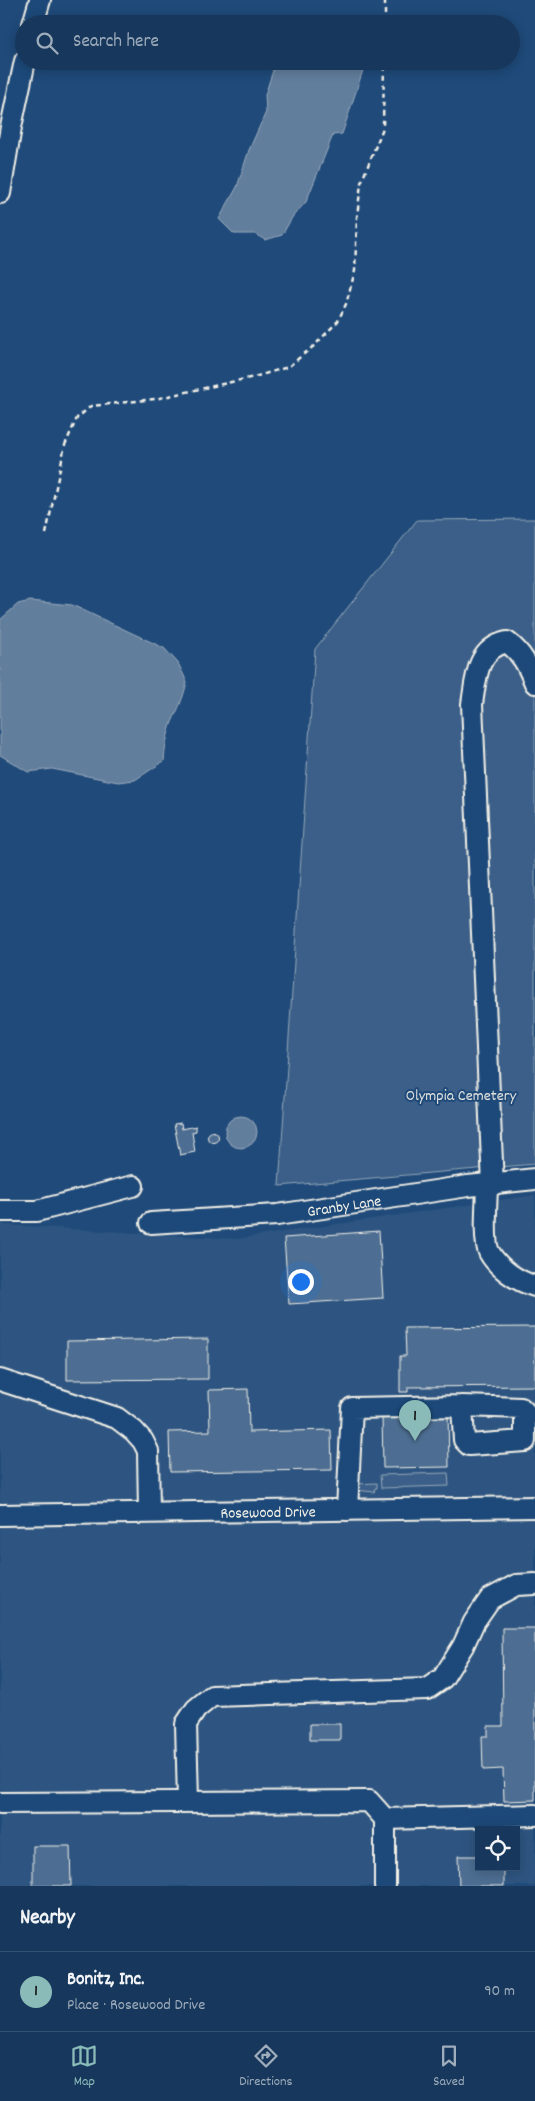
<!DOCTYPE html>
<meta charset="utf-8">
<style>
:root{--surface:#17385c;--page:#203f62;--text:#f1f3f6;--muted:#9eacbb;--line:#365272;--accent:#8bbbb9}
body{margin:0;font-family:Dekko,sans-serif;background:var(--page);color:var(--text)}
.controls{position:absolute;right:15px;bottom:15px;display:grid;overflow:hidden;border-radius:0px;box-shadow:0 2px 12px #0003}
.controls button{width:45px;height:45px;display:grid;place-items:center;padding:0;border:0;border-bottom:1px solid var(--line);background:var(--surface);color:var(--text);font:25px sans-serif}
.you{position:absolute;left:300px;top:1281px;width:18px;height:18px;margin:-12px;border:4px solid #fff;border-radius:50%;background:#1a73e8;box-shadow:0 0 0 8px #1a73e833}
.badge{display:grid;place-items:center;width:32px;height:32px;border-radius:50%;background:var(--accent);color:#111;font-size:16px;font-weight:700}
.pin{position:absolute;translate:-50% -41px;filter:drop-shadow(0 1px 2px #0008)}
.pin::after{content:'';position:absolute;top:26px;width:18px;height:15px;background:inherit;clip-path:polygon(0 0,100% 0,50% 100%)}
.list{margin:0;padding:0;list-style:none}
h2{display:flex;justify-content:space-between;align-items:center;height:65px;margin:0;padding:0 20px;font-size:21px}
h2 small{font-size:16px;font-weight:400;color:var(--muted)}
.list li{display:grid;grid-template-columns:32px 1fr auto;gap:15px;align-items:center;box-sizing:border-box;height:80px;padding:0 20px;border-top:1px solid var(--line)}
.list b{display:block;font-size:19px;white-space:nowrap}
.list p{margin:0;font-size:16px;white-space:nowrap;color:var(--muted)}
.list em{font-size:16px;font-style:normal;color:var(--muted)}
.icon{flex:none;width:28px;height:28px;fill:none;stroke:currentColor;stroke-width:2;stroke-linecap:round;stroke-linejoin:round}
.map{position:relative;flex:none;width:535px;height:1886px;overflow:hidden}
.search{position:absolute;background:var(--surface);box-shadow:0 2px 12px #0003;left:15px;right:15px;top:15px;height:55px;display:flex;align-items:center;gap:12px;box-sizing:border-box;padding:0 18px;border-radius:28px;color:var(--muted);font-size:19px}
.sheet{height:145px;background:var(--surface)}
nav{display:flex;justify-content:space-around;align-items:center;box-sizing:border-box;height:70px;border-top:1px solid var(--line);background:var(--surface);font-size:14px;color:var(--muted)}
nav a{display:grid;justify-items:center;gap:2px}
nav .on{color:var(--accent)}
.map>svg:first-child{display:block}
.built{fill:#2d5581;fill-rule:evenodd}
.green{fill:#3a5f88;stroke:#97a8b8}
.water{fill:#627e9d;stroke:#9cacbb}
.building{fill:#4d6e92;stroke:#f4f1e8}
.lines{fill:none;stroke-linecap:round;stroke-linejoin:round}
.minor-casing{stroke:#f4f1e8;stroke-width:24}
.path{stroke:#f4f1e8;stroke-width:2.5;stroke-dasharray:5 4;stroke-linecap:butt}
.minor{stroke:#1f4a7a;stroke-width:20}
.labels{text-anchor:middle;stroke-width:4;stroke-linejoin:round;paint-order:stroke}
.park-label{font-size:16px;fill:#e1e2de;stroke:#1f4a7a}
.street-label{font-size:16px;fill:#f4f1e8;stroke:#1f4a7a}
</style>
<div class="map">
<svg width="535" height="1886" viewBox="0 0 535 1886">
<rect width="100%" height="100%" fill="#1f4a7a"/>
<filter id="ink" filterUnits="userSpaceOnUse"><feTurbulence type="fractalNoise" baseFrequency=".02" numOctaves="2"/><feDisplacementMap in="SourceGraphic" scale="10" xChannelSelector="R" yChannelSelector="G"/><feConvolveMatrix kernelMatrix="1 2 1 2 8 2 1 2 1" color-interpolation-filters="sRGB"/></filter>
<g filter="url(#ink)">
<path class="built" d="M535,1195V1886H0V1222L6,1225L236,1239ZM479,1830H516V1867H479Z"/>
<path class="green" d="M535,519V1164L279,1186L315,649L417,520Z
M448,1473L449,1486L381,1488L380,1475Z
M377,1483V1488H375L374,1492L355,1490L356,1484Z"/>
<path class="water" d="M276,61H366L342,134L333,135L306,202L293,216L282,235L265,240L255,234H234L219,219L237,187L249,150L266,112L265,95Z
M30,601L72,605L164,648L178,663L187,682C183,699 179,707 172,722C167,735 165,748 164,761L135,780L118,782L52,769L28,772L0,755V620L18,604Z
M225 1132a16 16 0 1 1 32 0a16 16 0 1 1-32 0Z"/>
<path class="building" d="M181,1123L182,1129L196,1126V1131L192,1132L195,1152L180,1155L174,1124Z
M207.5 1137a5.5 5.5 0 1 1 11 0a5.5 5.5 0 1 1-11 0Z
M379,1231L383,1298L289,1304L284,1238Z
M535,1327V1386L408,1387V1392H400V1356H406L405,1328Z
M208,1339V1379L67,1380V1341Z
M248,1389L249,1432L331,1430L332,1470L170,1472L169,1432L210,1431L209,1390Z
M448,1414L449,1467L383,1468L382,1415Z
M502,1628H535V1800L504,1801L503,1769L483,1770L482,1736H488V1726H503Z
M310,1724H340V1740H310Z
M33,1846H70L71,1886H33Z
M458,1856H479V1867H504V1886H459Z"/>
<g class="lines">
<g class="minor-casing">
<g id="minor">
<path d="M33,24L40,0"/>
<path d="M0,193L11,127L25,61"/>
<path d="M487,1185C487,1200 483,1240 489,1252C498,1268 518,1282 535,1286"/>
<path d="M493,1185L472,704C476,679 476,649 507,642C522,653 528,666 535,683"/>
<path d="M0,1211H37L133,1186"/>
<path id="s1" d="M151,1223L277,1215L468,1186L535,1179"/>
<path d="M0,1380L117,1418L134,1431L143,1441L148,1451L149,1512"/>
<path d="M347,1510L352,1408L462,1406L521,1408L525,1412V1441L469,1445L464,1440L462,1406"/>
<path id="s2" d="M0,1515L535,1507"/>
<path d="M188,1801L186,1724L196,1709L212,1696L427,1689L443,1678L463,1646L474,1622L490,1599L516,1585L535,1584"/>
<path d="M0,1803L369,1801L385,1819L535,1815"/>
<path d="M385,1819V1886"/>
</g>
</g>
<path class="path" d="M385,24V0
M46,534L65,445L77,418L91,406L155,399L254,377L288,367L315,345L338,321L346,304L355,271L357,217L361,183L383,128L384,61"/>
<use href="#minor" class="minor"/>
</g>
</g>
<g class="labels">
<g class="park-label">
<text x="461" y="1100">Olympia Cemetery</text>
</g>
<g class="street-label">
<text dy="6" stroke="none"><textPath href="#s1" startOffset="194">Granby Lane</textPath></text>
<text dy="6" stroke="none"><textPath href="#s2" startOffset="268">Rosewood Drive</textPath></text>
</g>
</g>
</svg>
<div class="controls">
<button><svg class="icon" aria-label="locate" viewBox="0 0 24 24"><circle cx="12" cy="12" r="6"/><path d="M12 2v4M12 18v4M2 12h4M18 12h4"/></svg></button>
</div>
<div class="you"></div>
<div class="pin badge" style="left:415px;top:1441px">1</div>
<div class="search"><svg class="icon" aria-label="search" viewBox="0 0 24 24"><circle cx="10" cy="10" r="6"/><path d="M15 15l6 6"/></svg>Search here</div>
</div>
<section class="sheet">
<h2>Nearby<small></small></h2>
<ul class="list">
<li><span class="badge">1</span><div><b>Bonitz, Inc.</b><p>Place · Rosewood Drive</p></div><em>90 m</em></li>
</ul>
</section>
<nav>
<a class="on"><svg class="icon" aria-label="map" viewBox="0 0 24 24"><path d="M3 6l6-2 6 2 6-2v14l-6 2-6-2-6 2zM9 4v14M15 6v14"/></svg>Map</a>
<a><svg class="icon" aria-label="directions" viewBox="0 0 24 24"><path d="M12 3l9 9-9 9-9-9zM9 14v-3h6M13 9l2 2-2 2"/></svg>Directions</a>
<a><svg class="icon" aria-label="saved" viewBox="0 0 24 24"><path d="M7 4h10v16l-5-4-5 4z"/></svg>Saved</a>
</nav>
